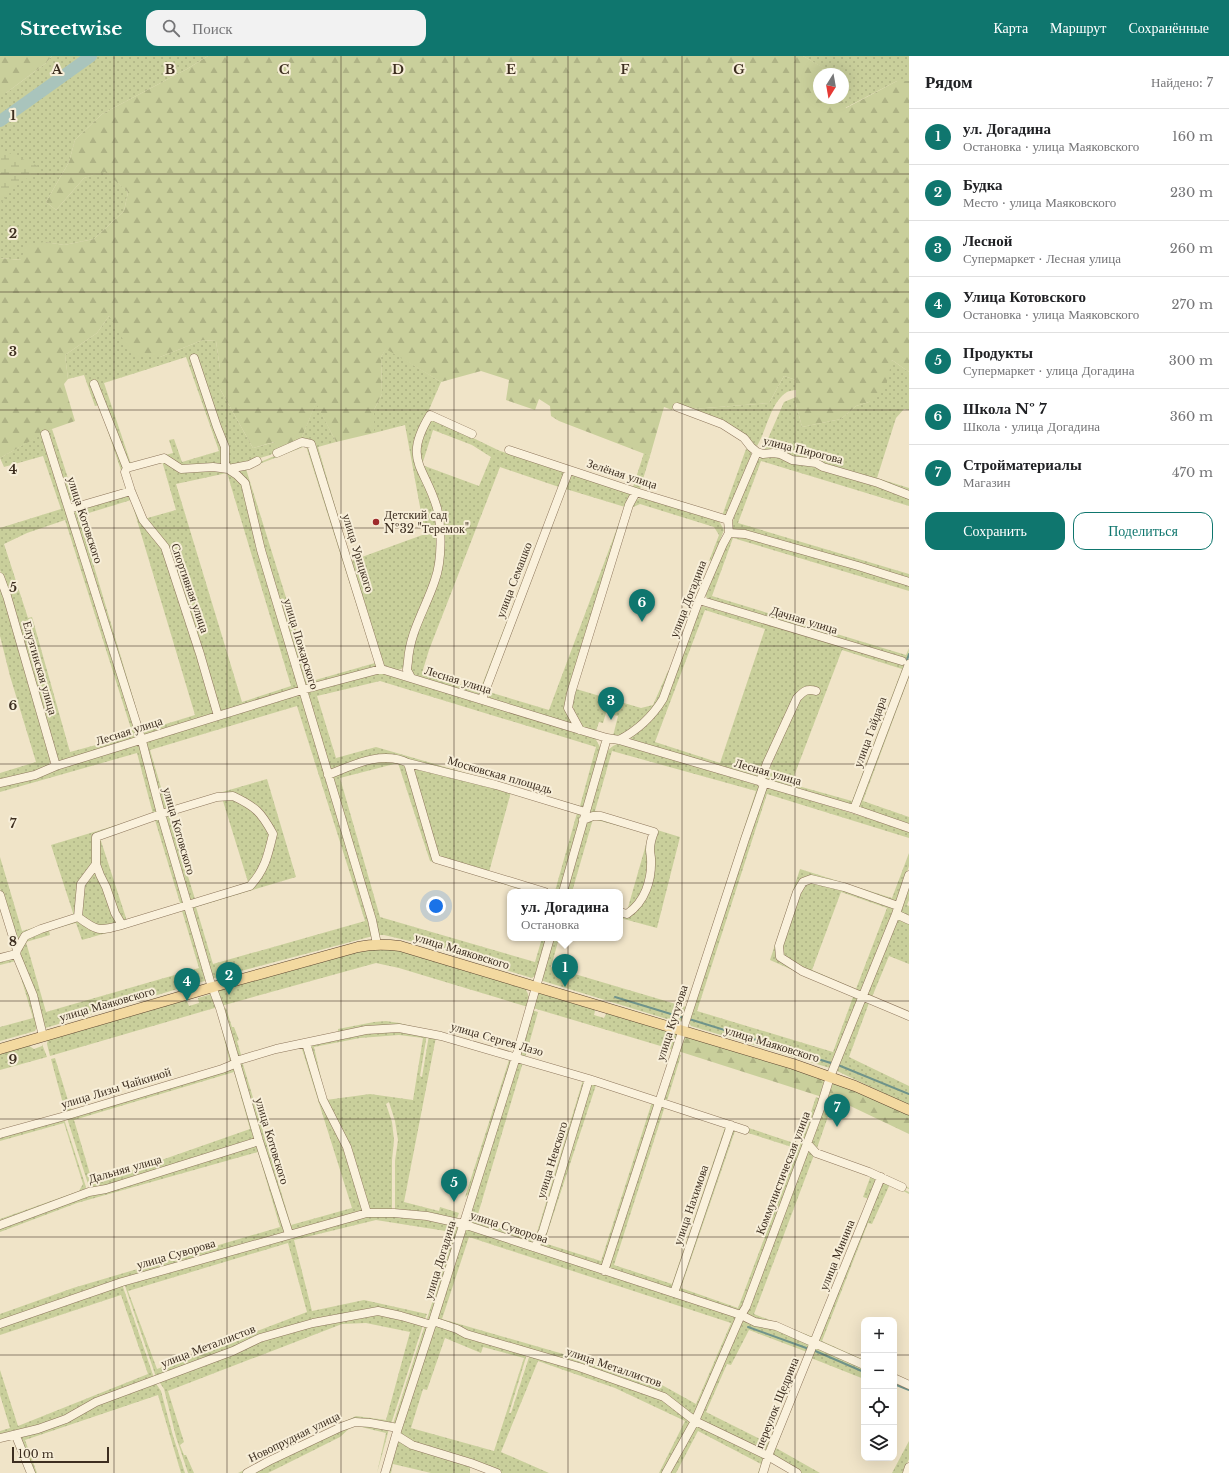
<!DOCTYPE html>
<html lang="ru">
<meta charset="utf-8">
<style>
:root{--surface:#fff;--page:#f2f2f2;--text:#202124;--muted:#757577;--line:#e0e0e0;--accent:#0f766e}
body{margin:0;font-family:"Libre Baskerville",serif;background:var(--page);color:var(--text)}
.controls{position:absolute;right:12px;bottom:12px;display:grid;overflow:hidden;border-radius:8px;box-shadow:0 4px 16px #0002}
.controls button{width:36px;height:36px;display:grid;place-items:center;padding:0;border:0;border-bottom:1px solid var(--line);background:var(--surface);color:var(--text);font:20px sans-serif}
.compass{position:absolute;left:813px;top:12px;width:36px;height:36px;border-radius:50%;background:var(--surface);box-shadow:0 4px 16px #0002;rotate:191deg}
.scale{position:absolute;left:12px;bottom:10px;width:97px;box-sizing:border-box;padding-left:4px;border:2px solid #3d2e20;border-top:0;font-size:11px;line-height:14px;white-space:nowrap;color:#3d2e20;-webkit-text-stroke:3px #f7eed8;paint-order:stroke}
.you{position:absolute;left:436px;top:850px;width:14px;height:14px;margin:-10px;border:3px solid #fff;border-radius:50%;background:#1a73e8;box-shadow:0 0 0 6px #1a73e833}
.badge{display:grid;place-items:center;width:26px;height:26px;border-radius:50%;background:var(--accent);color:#fff;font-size:13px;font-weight:700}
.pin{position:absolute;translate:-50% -33px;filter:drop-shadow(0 1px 2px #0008)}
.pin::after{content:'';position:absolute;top:21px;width:14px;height:12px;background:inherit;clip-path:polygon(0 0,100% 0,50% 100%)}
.popup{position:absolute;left:507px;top:833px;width:116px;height:52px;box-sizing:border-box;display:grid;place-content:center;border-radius:8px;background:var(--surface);filter:drop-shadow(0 1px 3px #0005);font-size:13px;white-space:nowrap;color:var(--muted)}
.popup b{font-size:15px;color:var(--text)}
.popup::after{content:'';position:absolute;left:50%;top:100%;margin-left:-8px;border:8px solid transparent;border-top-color:var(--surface)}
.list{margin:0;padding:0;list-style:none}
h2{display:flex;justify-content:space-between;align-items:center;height:52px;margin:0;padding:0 16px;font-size:17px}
h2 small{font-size:13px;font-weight:400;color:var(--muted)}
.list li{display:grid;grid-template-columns:26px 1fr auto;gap:12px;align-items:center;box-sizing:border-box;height:56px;padding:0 16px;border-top:1px solid var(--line)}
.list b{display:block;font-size:15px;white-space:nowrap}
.list p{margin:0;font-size:13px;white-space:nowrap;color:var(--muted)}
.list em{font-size:13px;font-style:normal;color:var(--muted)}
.actions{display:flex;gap:8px;padding:12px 16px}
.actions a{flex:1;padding:9px 0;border:1px solid var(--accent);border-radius:12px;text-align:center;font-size:14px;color:var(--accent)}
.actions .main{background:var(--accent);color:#fff}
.icon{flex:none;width:22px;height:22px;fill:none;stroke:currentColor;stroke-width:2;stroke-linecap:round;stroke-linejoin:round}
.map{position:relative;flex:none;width:909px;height:1417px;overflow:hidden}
header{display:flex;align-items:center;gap:24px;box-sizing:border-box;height:56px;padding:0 20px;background:var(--accent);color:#fff}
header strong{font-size:19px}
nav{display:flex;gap:22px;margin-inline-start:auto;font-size:14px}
.search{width:280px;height:36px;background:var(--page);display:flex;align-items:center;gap:10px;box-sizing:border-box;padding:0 14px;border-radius:12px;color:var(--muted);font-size:15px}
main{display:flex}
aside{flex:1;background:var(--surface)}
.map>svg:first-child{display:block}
.green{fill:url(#green-dots);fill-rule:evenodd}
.forest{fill:url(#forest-firs)}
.wetland{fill:url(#wetland-marsh)}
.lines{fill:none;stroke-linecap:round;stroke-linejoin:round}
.stream{stroke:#6f938a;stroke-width:2}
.river{stroke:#a9c4bc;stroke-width:12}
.minor-casing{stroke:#8d765c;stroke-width:9}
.major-casing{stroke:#5b4430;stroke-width:11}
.minor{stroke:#faf1dc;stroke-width:8}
.major{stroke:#f3d9a0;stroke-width:10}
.grid{fill:none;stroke:#3d2e20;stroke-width:1;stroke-opacity:0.55}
.poi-dot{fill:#9e2a2b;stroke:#f7eed8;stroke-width:1.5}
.labels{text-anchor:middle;stroke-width:4;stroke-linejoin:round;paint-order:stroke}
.street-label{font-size:12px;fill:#3d2e20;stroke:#f7eed8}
.poi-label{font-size:12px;fill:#3d2e20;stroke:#f7eed8;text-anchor:start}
.grid-label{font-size:13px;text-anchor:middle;font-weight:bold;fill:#3d2e20;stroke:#f7eed8;stroke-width:4;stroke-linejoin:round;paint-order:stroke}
</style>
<header>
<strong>Streetwise</strong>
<div class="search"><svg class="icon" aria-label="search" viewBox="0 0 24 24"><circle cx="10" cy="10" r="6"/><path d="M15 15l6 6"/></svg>Поиск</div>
<nav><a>Карта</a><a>Маршрут</a><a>Сохранённые</a></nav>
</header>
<main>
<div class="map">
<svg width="909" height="1417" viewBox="0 0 909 1417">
<defs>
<pattern id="green-dots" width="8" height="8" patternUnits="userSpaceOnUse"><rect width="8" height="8" fill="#c9cf9b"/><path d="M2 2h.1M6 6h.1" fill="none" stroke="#aeb285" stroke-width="1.8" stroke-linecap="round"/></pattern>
<pattern id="forest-firs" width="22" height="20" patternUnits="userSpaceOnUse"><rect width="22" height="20" fill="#c9cf9b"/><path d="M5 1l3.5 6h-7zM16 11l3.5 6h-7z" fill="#aeb285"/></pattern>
<pattern id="wetland-marsh" width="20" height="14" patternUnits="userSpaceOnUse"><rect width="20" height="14" fill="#c9cf9b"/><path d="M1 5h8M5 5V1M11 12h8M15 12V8" fill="none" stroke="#aeb285"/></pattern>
</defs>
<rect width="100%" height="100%" fill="#f0e4c8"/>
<path class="green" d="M52,0H208L187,13L102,58L75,84L69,106L46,146L56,154L84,122L105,115L128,136L124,155L94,183L64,189L45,186L22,204L0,202V37H6L46,7Z
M803,0H909V25H897L845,52L841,42H843V18H831L830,16Z
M109,260L160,301L203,284L216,285L220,313V333L253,392L275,386L279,394L270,399L229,411L223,391L225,410L182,411L164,400L125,411L129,434L70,451L46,376L52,373L76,447L127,432L99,349L95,350L84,319L68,323L65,299L97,277ZM186,301L219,395L182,406L174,383L169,384L173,397L131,408L104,327Z
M386,292L441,326L428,356L417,376L423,424L433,452L437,469V487L434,520L418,555L409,584L404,611C398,617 388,613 382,607L313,386L302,384V381L316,346L336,386L318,391L351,505L425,478L405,369L374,377V354L382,338L381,301Z
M892,304L909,316V354L904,353L896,362L877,422L909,432V436L823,407C812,400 806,404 795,402C781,399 782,391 764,395L767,385L784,346L796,341V348L802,371L841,363L856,350L869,346Z
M784,320L796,324V334C793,334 789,335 787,336C770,347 767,374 757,390L692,353L769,347Z
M433,364L438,365L500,395L566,415L482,637L478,638L416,621L412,618L410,613L413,585L431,541L443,471L421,411L419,394L428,368ZM433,374L472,389L491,401L479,430L422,409ZM500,411L559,431L480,634L422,617L429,594Z
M42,378L139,683L61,707L56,702L9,539L0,514V472L61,453L43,400L4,411L0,402ZM65,464L133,679L70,696L32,561L28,562L4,488L27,477Z
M302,388L310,389L377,606L376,612L304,631L262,494L246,426L239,417L233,413L249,411ZM306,390L375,607L312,625L246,413Z
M746,393L751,395V399L726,460H722Z
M644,397L650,400L640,433L633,431Z
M764,400H770C817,411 863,425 909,442V450L761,405L738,467L909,518V525L733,473C729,465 751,415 756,406C758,403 761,402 764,400Z
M164,403L182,415L228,414L243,428L300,632L219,658L165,489L144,463L127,415ZM162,405L176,454L144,463L128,414ZM227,417L291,630L242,646L176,428Z
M570,418L631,438L568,637L572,668L491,643L488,640L487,636ZM566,433L625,451L549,654L489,636Z
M130,437L163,493L198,598L215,659L142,682L71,454ZM131,444L195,659L143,675L79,460Z
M640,442L652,444L719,465L724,474L712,504L709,505L719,479L714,471L640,448L631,452L636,444Z
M732,480H745L855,512L909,530V535L733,482L712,540L906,599L909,592L908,604L707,544L706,539L725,489Z
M0,528L51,703L48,711L33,717L0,725V717L36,706L10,620L0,580Z
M703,550L905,609L852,748L848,749L765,724L802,634L759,722L631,684V680L643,673L661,653L700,552ZM705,554L765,573L720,707L655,686ZM842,594L902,613L852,745L791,728Z
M909,613V621L863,745L909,761V768L860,752L858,748Z
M668,615H670C661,642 651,660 627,675C622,678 619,681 613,680L618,660L606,657L603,667L599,666L596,675L583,671C574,656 569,650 576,633L641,652L653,649Z
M381,617L390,618L595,682L600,691L599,698L583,754L386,700L330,717L306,636ZM380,625L596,691L580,750L376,691L336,702L317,640Z
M301,637L373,880L211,923L191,850L251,832L275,778L265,760L234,738L162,756L143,686ZM297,650L365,865L213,908L196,851L296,821L267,723L167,752L150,694Z
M139,687L159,757L94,780L95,807L79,828L77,860L40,871L17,891L0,832V801L22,875L74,860L51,789L153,758L137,697L0,736V729Z
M621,687L760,730L684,963L680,967L543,925L541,920L553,882H559L551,911L686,951L756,735L612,695L595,755L680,781L657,872L620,862V854L627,855L649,778L593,763L572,836H567L605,699C609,692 613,689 621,687Z
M386,703L407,709L434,804L538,836H529L430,805L398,707L340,722L380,861L535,906L542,882H546L536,919L532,922L418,887L384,879H376L331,721L358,708Z
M411,709L495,731L582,757L560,836H551L437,801ZM511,736L577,757L555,835L489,816Z
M767,731L909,775V782L767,738L697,955L833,996L853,941L770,904L800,813L892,842L909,797V810L893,858L830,1012L691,970L688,964L764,734ZM841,836L887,852L856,933L812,914Z
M217,742H234L250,750L271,778L266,800L249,829L189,846L163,759ZM215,744L223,745L248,826L195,843L169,759Z
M160,760L186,847L122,867L101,819L97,782ZM155,764L180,847L127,865L100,782Z
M95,811L119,868L101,872L80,860L82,829Z
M909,827V844L907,849L909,850V908L889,900L872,941L867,938Z
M186,850L208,924L45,972L19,897L26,881L77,863L91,873ZM182,855L199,912L46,956L26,886L50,879L49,874L76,867L82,884Z
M387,891L524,931C529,938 530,942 528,951L399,912L376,907L221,950L217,938L218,933L355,895Z
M11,901L16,904L30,939L37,971L35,975L0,985V971L33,962L16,905L0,909V905Z
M540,935L592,951L595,955L594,959L604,962L606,958L611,956L678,977L674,994L533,952L536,940Z
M211,938L218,951L50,1000L47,988L48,982L176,945H187L189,950L199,947L198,942Z
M864,944L869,947L849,1001L909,1030V1049L837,1015Z
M226,952L232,971H234L239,984L237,985L242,1002L338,976V973L374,966L386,965L399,967L443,978L399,970L238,1003L222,953Z
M217,954L234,1006L66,1059L51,1003L55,1002L71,1054L230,1007Z
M532,954L538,956L525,1002L519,1001Z
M399,974L427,978L420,1020L422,1021L429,979L508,1000L436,981L404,1146L439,1155L440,1151L459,1157L456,1165L427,1158L395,1156V1105L398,1084L395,1065L389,1046L386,1048L392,1066L394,1084L392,1104V1155L368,1156L348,1090L324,1044L308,988L365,975ZM399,979L423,982L413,1044L370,1038L326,1044L314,991L360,982Z
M26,988L34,993L42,990V988L47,1001L0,1014V996Z
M305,989L346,1091L364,1156L292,1176L289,1175L239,1006L242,1005L291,1169L352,1152L301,990Z
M677,998L681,999L667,1045L800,1089L816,1041L821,1043L740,1257L676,1236L732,1071L662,1044ZM735,1075L745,1076L798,1093L738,1252L681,1232Z
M510,1001L513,1002L471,1136L465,1141Z
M518,1003L588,1023L542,1175L534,1189L467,1166ZM523,1006L583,1024L535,1183L476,1165Z
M235,1009L257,1083L94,1133L89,1131L67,1062ZM234,1016L250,1073L93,1128L74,1064Z
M590,1024L658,1046L603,1212L537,1190ZM596,1029L652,1046L601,1205L544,1187Z
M825,1044L833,1046L816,1095L873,1115L909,1132V1133L816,1095L809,1086Z
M661,1047L730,1070L674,1235L606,1213ZM665,1050L725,1071L672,1228L614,1209Z
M64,1063L86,1131L84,1136L0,1167V1163L79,1135L83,1128L64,1067L0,1085V1080Z
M258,1088L286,1174L283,1178L0,1266V1258L73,1232L280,1171L258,1096L77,1147L0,1176V1170L91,1137Z
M807,1091L879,1122L814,1284L743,1258ZM814,1099L871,1119L863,1141L869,1143L813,1281L754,1258Z
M882,1123L909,1136V1138L890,1128L872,1168L868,1167L822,1285L864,1304V1307L817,1286Z
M367,1159L427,1162L454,1169L452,1176L376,1164L294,1184L312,1255L364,1244L427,1258L424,1265L378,1254L312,1265L156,1321L124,1227ZM288,1187L307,1256L157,1313L128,1235Z
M457,1169L460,1172L430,1265L426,1266Z
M469,1172L739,1260L695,1361L665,1339L466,1276L437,1262L464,1173ZM469,1181L731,1267L696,1348L653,1324L442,1263Z
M122,1228L154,1322L65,1362L0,1381V1375L10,1372L0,1339V1314L18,1370L148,1318L121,1239L0,1279V1270Z
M377,1257L423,1269L391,1368L355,1364L247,1417H238L356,1360L386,1364L410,1276L366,1267L342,1268L168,1335L184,1386L180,1389L184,1399H186L194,1417H188L176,1381L164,1333L158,1324L261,1283L313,1268Z
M741,1261L775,1272L812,1287L768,1398L699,1363ZM749,1274L807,1296L785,1352H783L768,1387L706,1356L727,1308L731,1309Z
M425,1269L428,1271L397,1367L393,1368Z
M437,1269L527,1298L509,1357H511L530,1298L664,1343L692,1364L664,1417H659L685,1365L615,1332L538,1305L501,1396L549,1417H502L472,1405L412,1388L402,1380L400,1375L434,1272ZM445,1282L481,1297L483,1291L524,1302L494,1395L411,1372L423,1333L427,1334Z
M814,1291L864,1311V1323L811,1302L776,1392L820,1417H801L770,1399Z
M155,1326L161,1335L173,1380L185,1417H181L158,1339L25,1384L37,1417H33L18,1381L97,1347Z
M356,1368L389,1373L377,1417L386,1377L353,1369L340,1381L268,1417H251Z
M695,1369H699L767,1401L762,1417H758L761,1408L698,1375L676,1417H668Z
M400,1385L470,1408V1417H431L393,1408L391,1417H387L396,1387Z
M909,1385V1403L903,1417H892Z"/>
<path class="forest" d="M0,0H52L46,7L6,37H0Z
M208,0H803L831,16V18H819V42H841L846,52L897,25H909V316L892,304L886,330L869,346L856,350L841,363L802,371L796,348V324L784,320L769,347L692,353L674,347L672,354L664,351L650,400L559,365L551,360L550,350L539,343L535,354L506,344L509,324L481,315L441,326L386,293L381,301L382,338L374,354V377L336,386L316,347L302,381V384L279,394L274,386L253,392L220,333V313L216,285L203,284L160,301L133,300L109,260L97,277L65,299L68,323L64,328L75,365L52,373L0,402V202L21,204L26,189L45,186L64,189L94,183L124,155L128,136L105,116L84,122L56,154L46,146L69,106L75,84L102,58L187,13Z
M685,979L826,1023L822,1041L678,995Z
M832,1025L909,1057V1078L844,1047L825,1041Z"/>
<path class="wetland" d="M0,93L38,110L35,118L13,130L0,149Z"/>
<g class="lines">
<path class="stream" d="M906,607L909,598
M615,941L684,962
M689,963L834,1008
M838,1009L909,1038
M748,1271L809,1293
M813,1294L864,1316
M894,1328L909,1334"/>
<path class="river" d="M0,65L91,0"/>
<g class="minor-casing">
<path id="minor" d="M194,302L217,371L225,391V407L228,413L237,419L245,427L261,494L372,864L377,888
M94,328L127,412L125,416L131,435L143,464L165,491L200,598L218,660
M677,351L722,368L744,382L751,391L757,396L763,398L773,397L780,398L792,404L816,407L823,411L878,427L909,439
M45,378L142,685L161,758L210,925L220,952L259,1085L289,1178
M509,394L636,436L728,464
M277,397L302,386L311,388L381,613
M127,412L164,402L181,413L213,411L228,413L249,409L257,405
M69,453L131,435
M729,477L745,478L858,510L909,526
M0,521L7,540L56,710
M699,544L902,605
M411,622C410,619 408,616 407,614C407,611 408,607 408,605C410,575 426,552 435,524C442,505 442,472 437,452C425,410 402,405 430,359L472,378
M482,643L569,414
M580,674L568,652L571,637L629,449L636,436
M619,684C638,674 652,661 663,643L699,544L723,488L729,477L728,464L757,396
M408,707L436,803L545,836
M328,719C353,709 382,694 408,707L496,729L585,756
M760,726L767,707L797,642C804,635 807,632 816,635
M0,727L35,719L56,710L302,634L381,613L580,674L607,682L619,684L854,753L909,772
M233,740C256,751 261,756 273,778C268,799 265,814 250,830L122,869L115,857L106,831L100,819L96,808V781L161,758L217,741Z
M854,753L909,608
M583,764L593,760H601L654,776C652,781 650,788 650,794C650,797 651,800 651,803C652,824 645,846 627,858L620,856
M563,836L607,682
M0,839L17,894L16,898L33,939L43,980
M898,850L844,831L811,823L803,826L797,836L779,890L780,901L802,915L909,960
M896,858L909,864
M78,861C98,876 99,875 122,869
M17,894L25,880L41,873L78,861L81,828L96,808
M0,902L16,898
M306,987L323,1044L347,1091L367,1157
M0,1078L65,1060L222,1013L232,1009L236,1005L276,993L366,974L399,972L441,980L589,1023L745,1074
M807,1087L816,1097L869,1116L902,1131
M0,1169L89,1136L106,1133L259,1085
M535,1191L543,1175L589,1023
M604,1215L745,783L764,728
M674,1237L731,1069
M433,1265L457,1273L466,1278L579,1311L664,1341L695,1365L768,1400L797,1417
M0,1268L122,1226L367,1157H394L427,1160L463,1168L741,1259L755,1266L776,1270L864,1309
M894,1322L909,1329
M396,1379L412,1389L471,1407L497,1417
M16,1380L31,1417
M0,1382L38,1373L66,1363L96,1346L233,1295L260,1282L313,1267L378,1255L401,1260L432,1269
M247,1417L269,1405L341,1371L355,1366L370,1367L398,1372
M385,1417L398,1372L433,1265L516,1001L550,882
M666,1417L695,1365L741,1259L746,1251L821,1050L830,1021L896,858L909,819
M763,1417L768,1400L881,1121
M907,1417L909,1411"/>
</g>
<g class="major-casing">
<path id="major" d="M0,993L213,931L358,891C372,888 385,888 400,890L793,1008L855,1030L909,1054"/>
</g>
<use href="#minor" class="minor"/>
<use href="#major" class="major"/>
</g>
<path class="grid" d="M114,0V1417M227,0V1417M341,0V1417M454,0V1417M568,0V1417M682,0V1417M795,0V1417M0,118H909M0,236H909M0,354H909M0,472H909M0,590H909M0,708H909M0,827H909M0,945H909M0,1063H909M0,1181H909M0,1299H864M894,1299H909"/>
<circle class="poi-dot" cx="376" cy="466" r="4"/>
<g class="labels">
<g class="street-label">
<text transform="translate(803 394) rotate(14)" y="4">улица Пирогова</text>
<text transform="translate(622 418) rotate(18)" y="4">Зелёная улица</text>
<text transform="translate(85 464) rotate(72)" y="4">улица Котовского</text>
<text transform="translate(358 497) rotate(73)" y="4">улица Урицкого</text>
<text transform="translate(514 524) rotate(-69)" y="4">улица Семашко</text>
<text transform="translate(190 532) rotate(71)" y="4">Спортивная улица</text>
<text transform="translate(688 543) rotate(-69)" y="4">улица Догадина</text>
<text transform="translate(804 564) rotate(17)" y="4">Дачная улица</text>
<text transform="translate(301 588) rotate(73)" y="4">улица Пожарского</text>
<text transform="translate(40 612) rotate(74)" y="4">Елузгинская улица</text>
<text transform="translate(458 624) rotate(17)" y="4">Лесная улица</text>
<text transform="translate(129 675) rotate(-18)" y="4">Лесная улица</text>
<text transform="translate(870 676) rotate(-70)" y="4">улица Гайдара</text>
<text transform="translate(768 716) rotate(16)" y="4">Лесная улица</text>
<text transform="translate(500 719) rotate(16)" y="4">Московская площадь</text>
<text transform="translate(179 775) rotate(74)" y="4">улица Котовского</text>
<text transform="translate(462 895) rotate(17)" y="4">улица Маяковского</text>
<text transform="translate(107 948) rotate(-16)" y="4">улица Маяковского</text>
<text transform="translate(672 967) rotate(-72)" y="4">улица Кутузова</text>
<text transform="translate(497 983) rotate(16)" y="4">улица Сергея Лазо</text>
<text transform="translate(772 988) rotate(17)" y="4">улица Маяковского</text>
<text transform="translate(116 1032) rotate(-17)" y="4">улица Лизы Чайкиной</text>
<text transform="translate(272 1085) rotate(73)" y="4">улица Котовского</text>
<text transform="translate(552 1104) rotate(-73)" y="4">улица Невского</text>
<text transform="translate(125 1113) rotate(-16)" y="4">Дальняя улица</text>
<text transform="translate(783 1117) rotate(-69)" y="4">Коммунистическая улица</text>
<text transform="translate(691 1149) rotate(-71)" y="4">улица Нахимова</text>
<text transform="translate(509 1171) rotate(18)" y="4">улица Суворова</text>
<text transform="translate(176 1198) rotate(-16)" y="4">улица Суворова</text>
<text transform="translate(837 1199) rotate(-68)" y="4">улица Минина</text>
<text transform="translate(440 1204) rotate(-73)" y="4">улица Догадина</text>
<text transform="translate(208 1290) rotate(-21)" y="4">улица Металлистов</text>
<text transform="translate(614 1311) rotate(19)" y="4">улица Металлистов</text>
<text transform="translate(777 1347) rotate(-68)" y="4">переулок Щедрина</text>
<text transform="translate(294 1381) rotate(-26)" y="4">Новопрудная улица</text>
</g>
<g class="poi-label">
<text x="384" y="463">Детский сад<tspan x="384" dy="14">№32 "Теремок"</tspan></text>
</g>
</g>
<g class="grid-label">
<text x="57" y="18">A</text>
<text x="170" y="18">B</text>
<text x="284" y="18">C</text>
<text x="398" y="18">D</text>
<text x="511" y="18">E</text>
<text x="625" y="18">F</text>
<text x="739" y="18">G</text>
<text x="13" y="64">1</text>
<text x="13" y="182">2</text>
<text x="13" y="300">3</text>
<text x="13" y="418">4</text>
<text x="13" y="536">5</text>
<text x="13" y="654">6</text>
<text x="13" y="772">7</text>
<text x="13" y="890">8</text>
<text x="13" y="1008">9</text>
</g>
</svg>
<div class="controls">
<button>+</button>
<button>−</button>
<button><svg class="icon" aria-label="locate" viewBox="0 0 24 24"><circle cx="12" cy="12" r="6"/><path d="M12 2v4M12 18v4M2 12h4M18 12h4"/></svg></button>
<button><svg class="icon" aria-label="layers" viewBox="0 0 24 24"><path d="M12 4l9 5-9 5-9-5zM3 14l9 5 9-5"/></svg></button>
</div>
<svg class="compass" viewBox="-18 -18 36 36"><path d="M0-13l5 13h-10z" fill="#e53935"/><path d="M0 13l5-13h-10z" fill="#757577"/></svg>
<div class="scale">100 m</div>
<div class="you"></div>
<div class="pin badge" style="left:565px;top:931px">1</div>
<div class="popup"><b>ул. Догадина</b>Остановка</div>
<div class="pin badge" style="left:229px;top:939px">2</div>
<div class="pin badge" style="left:611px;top:664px">3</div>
<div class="pin badge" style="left:187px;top:945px">4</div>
<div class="pin badge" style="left:454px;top:1146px">5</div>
<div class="pin badge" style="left:642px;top:566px">6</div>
<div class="pin badge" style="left:837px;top:1071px">7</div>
</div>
<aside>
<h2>Рядом<small>Найдено: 7</small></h2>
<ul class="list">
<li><span class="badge">1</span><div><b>ул. Догадина</b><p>Остановка · улица Маяковского</p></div><em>160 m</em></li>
<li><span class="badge">2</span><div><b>Будка</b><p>Место · улица Маяковского</p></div><em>230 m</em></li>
<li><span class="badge">3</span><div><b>Лесной</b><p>Супермаркет · Лесная улица</p></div><em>260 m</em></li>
<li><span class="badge">4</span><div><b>Улица Котовского</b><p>Остановка · улица Маяковского</p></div><em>270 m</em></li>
<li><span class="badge">5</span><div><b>Продукты</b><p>Супермаркет · улица Догадина</p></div><em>300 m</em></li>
<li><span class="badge">6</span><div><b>Школа № 7</b><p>Школа · улица Догадина</p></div><em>360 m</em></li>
<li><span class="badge">7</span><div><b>Стройматериалы</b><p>Магазин</p></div><em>470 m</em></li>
</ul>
<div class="actions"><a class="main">Сохранить</a><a>Поделиться</a></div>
</aside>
</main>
